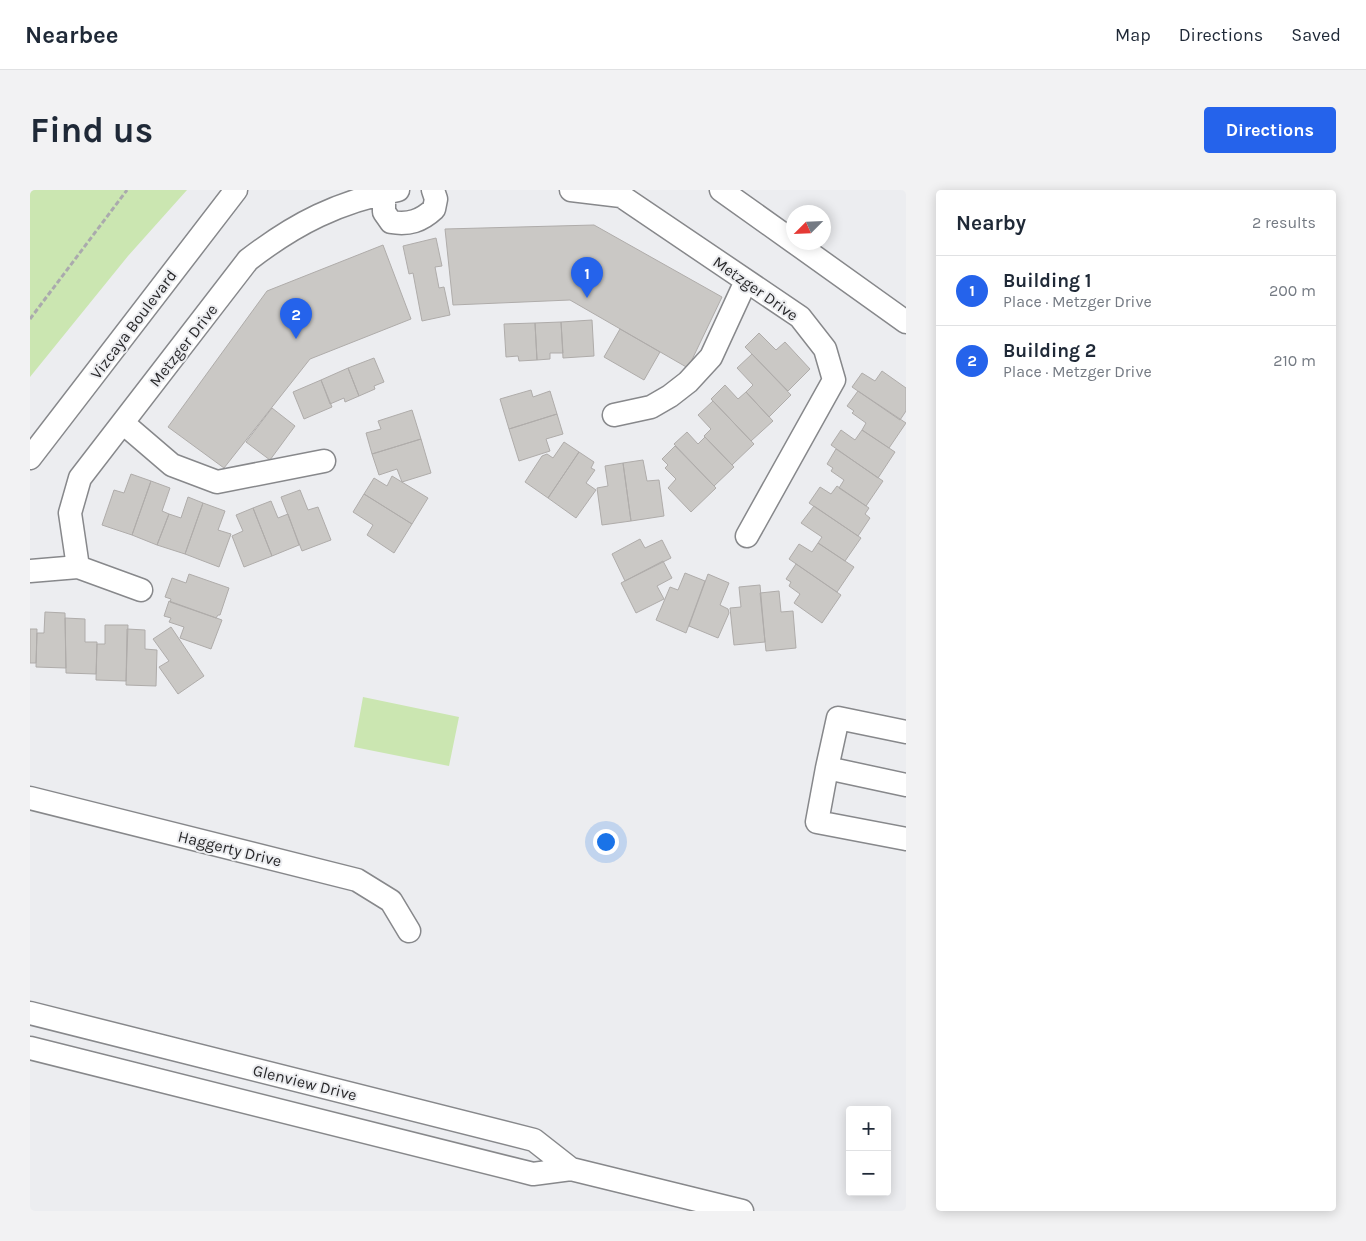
<!DOCTYPE html>
<meta charset="utf-8">
<style>
:root{--surface:#fff;--page:#f2f2f3;--text:#1f2937;--muted:#747a83;--line:#e0e1e3;--accent:#2563eb}
body{margin:0;font-family:Karla,sans-serif;background:var(--page);color:var(--text)}
.controls{position:absolute;right:15px;bottom:15px;display:grid;overflow:hidden;border-radius:5px;box-shadow:0 2px 12px #0003}
.controls button{width:45px;height:45px;display:grid;place-items:center;padding:0;border:0;border-bottom:1px solid var(--line);background:var(--surface);color:var(--text);font:25px sans-serif}
.compass{position:absolute;left:756px;top:15px;width:45px;height:45px;border-radius:50%;background:var(--surface);box-shadow:0 2px 12px #0003;rotate:246deg}
.you{position:absolute;left:575px;top:651px;width:18px;height:18px;margin:-12px;border:4px solid #fff;border-radius:50%;background:#1a73e8;box-shadow:0 0 0 8px #1a73e833}
.badge{display:grid;place-items:center;width:32px;height:32px;border-radius:50%;background:var(--accent);color:#fff;font-size:16px;font-weight:700}
.pin{position:absolute;translate:-50% -41px;filter:drop-shadow(0 1px 2px #0008)}
.pin::after{content:'';position:absolute;top:26px;width:18px;height:15px;background:inherit;clip-path:polygon(0 0,100% 0,50% 100%)}
.list{margin:0;padding:0;list-style:none}
h2{display:flex;justify-content:space-between;align-items:center;height:65px;margin:0;padding:0 20px;font-size:21px}
h2 small{font-size:16px;font-weight:400;color:var(--muted)}
.list li{display:grid;grid-template-columns:32px 1fr auto;gap:15px;align-items:center;box-sizing:border-box;height:70px;padding:0 20px;border-top:1px solid var(--line)}
.list b{display:block;font-size:19px;white-space:nowrap}
.list p{margin:0;font-size:16px;white-space:nowrap;color:var(--muted)}
.list em{font-size:16px;font-style:normal;color:var(--muted)}
.map{position:relative;flex:none;width:876px;height:1021px;overflow:hidden;border-radius:5px}
header{display:flex;align-items:center;gap:30px;box-sizing:border-box;height:70px;padding:0 25px;background:var(--surface);border-bottom:1px solid var(--line)}
header strong{font-size:24px}
nav{display:flex;gap:28px;margin-inline-start:auto;font-size:18px}
.intro{display:flex;align-items:center;justify-content:space-between;box-sizing:border-box;height:120px;padding:0 30px}
h1{margin:0;font-size:35px}
.button{padding:12px 22px;border-radius:5px;background:var(--accent);color:#fff;font-size:18px;font-weight:700}
main{display:flex;gap:30px;padding:0 30px}
aside{flex:1;background:var(--surface);border-radius:5px;box-shadow:0 2px 12px #0003}
.map>svg:first-child{display:block}
.green{fill:#cbe6b1}
.building{fill:#cac8c5;stroke:#afacaa}
.lines{fill:none;stroke-linecap:round;stroke-linejoin:round}
.minor-casing{stroke:#87888b;stroke-width:25}
.path{stroke:#aaaaad;stroke-width:3;stroke-dasharray:5 2.5;stroke-linecap:butt}
.minor{stroke:#fff;stroke-width:22}
.labels{text-anchor:middle;stroke-width:4;stroke-linejoin:round;paint-order:stroke}
.street-label{font-size:16px;fill:#29292b;stroke:#ecedf0}
</style>
<header>
<strong>Nearbee</strong>
<nav><a>Map</a><a>Directions</a><a>Saved</a></nav>
</header>
<div class="intro"><h1>Find us</h1><a class="button">Directions</a></div>
<main>
<div class="map">
<svg width="876" height="1021" viewBox="0 0 876 1021">
<rect width="100%" height="100%" fill="#ecedf0"/>
<path class="green" d="M0,0H157L98,66L0,187Z
M333,507L429,527L419,576L324,557Z"/>
<path class="building" d="M564,35L692,107L658,178L540,110L423,115L415,39Z
M406,48L412,76L405,77L409,98L414,97L420,125L392,131L383,83L379,84L373,56Z
M353,55L381,129L280,169L194,278L138,237L237,101Z
M562,130L564,166L533,168L531,132Z
M531,132L533,163H520V169L507,170L505,133Z
M505,133L507,170L489,171L488,166L476,167L474,134Z
M590,139L630,162L614,190L574,167Z
M729,143L746,160L755,152L780,179L758,201L715,157Z
M722,164L761,205L739,227L716,202L723,195L707,178Z
M344,168L354,192L344,196L345,199L329,206L318,178Z
M318,178L329,206L315,212L314,208L300,214L291,190Z
M852,181L876,198V221L870,230L822,197L832,183L845,191Z
M291,190L302,217L274,229L263,202Z
M695,195L708,209L716,202L743,231L721,251L681,209Z
M501,200L503,207L520,201L527,224L479,239L470,209Z
M828,201L876,233L859,258L832,240L836,233L822,223L824,221L817,216Z
M683,211L724,254L702,275L674,246L681,239L668,225Z
M242,218L265,236L240,270L216,252Z
M382,220L391,249L342,264L336,243L351,239L348,231Z
M527,224L533,244L516,249L520,261L489,271L479,239Z
M811,240L825,250L832,240L865,262L848,288L801,255Z
M657,242L668,254L675,247L704,277L684,296L644,254Z
M391,249L401,283L372,292L367,279L349,285L342,264Z
M534,252L549,262L518,308L495,292L512,266L517,264L523,268Z
M645,256L686,298L661,322L638,298L646,289L635,278L638,275L632,269Z
M806,259L853,291L836,316L809,298L814,290L801,281L803,278L797,274Z
M549,262L564,272L561,278L565,280L556,293L566,300L546,328L518,308Z
M613,270L617,291L629,290L634,326L601,331L593,273Z
M593,273L601,331L572,335L567,298L578,296L575,276Z
M101,284L121,291L102,345L72,335L84,300L94,303Z
M362,286L398,308L382,334L334,304L344,288L357,296Z
M121,291L140,298L132,321L139,324L127,355L102,345Z
M807,296L839,318L835,324L840,328L828,346L779,313L790,297L801,304Z
M270,300L278,320L288,317L301,350L272,361L251,307Z
M334,304L382,334L364,363L337,345L343,335L323,322Z
M158,307L173,313L155,364L127,355L139,324L151,328Z
M241,311L248,328L258,324L269,355L242,366L223,318Z
M173,313L195,321L188,340L201,344L189,377L155,364Z
M784,316L831,348L815,371L788,353L792,347L771,333Z
M223,318L242,366L214,377L202,346L213,341L206,325Z
M610,349L615,358L632,350L641,368L595,391L582,364Z
M788,353L824,377L807,402L759,369L769,354L782,362Z
M633,371L642,388L627,396L634,409L606,423L591,393Z
M766,374L811,405L792,433L764,413L770,404L759,396L761,392L756,389Z
M655,383L675,391L656,443L626,430L640,397L648,400Z
M159,384L199,398L190,425H188L186,428L140,412L141,409L135,407L142,388L156,393Z
M678,384L699,393L690,415L698,419L699,423L688,448L659,436Z
M730,395L735,452L704,455L700,418L711,417L709,397Z
M749,401L751,422L763,421L766,458L736,461L730,403Z
M139,411L192,430L181,459L150,448L154,437L139,432L141,428L134,426Z
M15,422L35,423L36,478L6,477L7,443H14Z
M35,428L55,429V452H67L66,484L36,483Z
M75,435H98L96,491L66,490L67,454H75Z
M141,437L174,486L148,504L129,477L139,471L123,449Z
M0,439H7L6,473H0Z
M97,439L115,440V459L127,460L126,496L96,495Z"/>
<g class="lines">
<g class="minor-casing">
<path id="minor" d="M354,0V22L361,32C379,35 391,31 404,19L406,9L403,0
M541,0L591,6L770,127L795,159L804,190L717,346
M691,0L764,52
M764,52L876,132
M584,225L621,217L640,206L658,192L681,167L716,91
M93,233L142,275L187,292L294,271
M0,268L206,0
M48,377L40,323L50,288L218,70C266,33 308,12 368,0
M0,381L48,377L111,400
M876,542L808,528L797,578L876,595
M797,578L787,632L876,649
M0,608L327,690L361,711L379,741
M0,823L504,950L541,979
M0,858L503,984L541,979L712,1021"/>
</g>
<path class="path" d="M0,129L97,0"/>
<use href="#minor" class="minor"/>
</g>
<g class="labels">
<g class="street-label">
<text transform="translate(726 98) rotate(35)" y="6">Metzger Drive</text>
<text transform="translate(103 134) rotate(-53)" y="6">Vizcaya Boulevard</text>
<text transform="translate(153 155) rotate(-52)" y="6">Metzger Drive</text>
<text transform="translate(200 658) rotate(14)" y="6">Haggerty Drive</text>
<text transform="translate(275 892) rotate(14)" y="6">Glenview Drive</text>
</g>
</g>
</svg>
<div class="controls">
<button>+</button>
<button>−</button>
</div>
<svg class="compass" viewBox="-18 -18 36 36"><path d="M0-13l5 13h-10z" fill="#e53935"/><path d="M0 13l5-13h-10z" fill="#747a83"/></svg>
<div class="you"></div>
<div class="pin badge" style="left:557px;top:108px">1</div>
<div class="pin badge" style="left:266px;top:149px">2</div>
</div>
<aside>
<h2>Nearby<small>2 results</small></h2>
<ul class="list">
<li><span class="badge">1</span><div><b>Building 1</b><p>Place · Metzger Drive</p></div><em>200 m</em></li>
<li><span class="badge">2</span><div><b>Building 2</b><p>Place · Metzger Drive</p></div><em>210 m</em></li>
</ul>
</aside>
</main>
